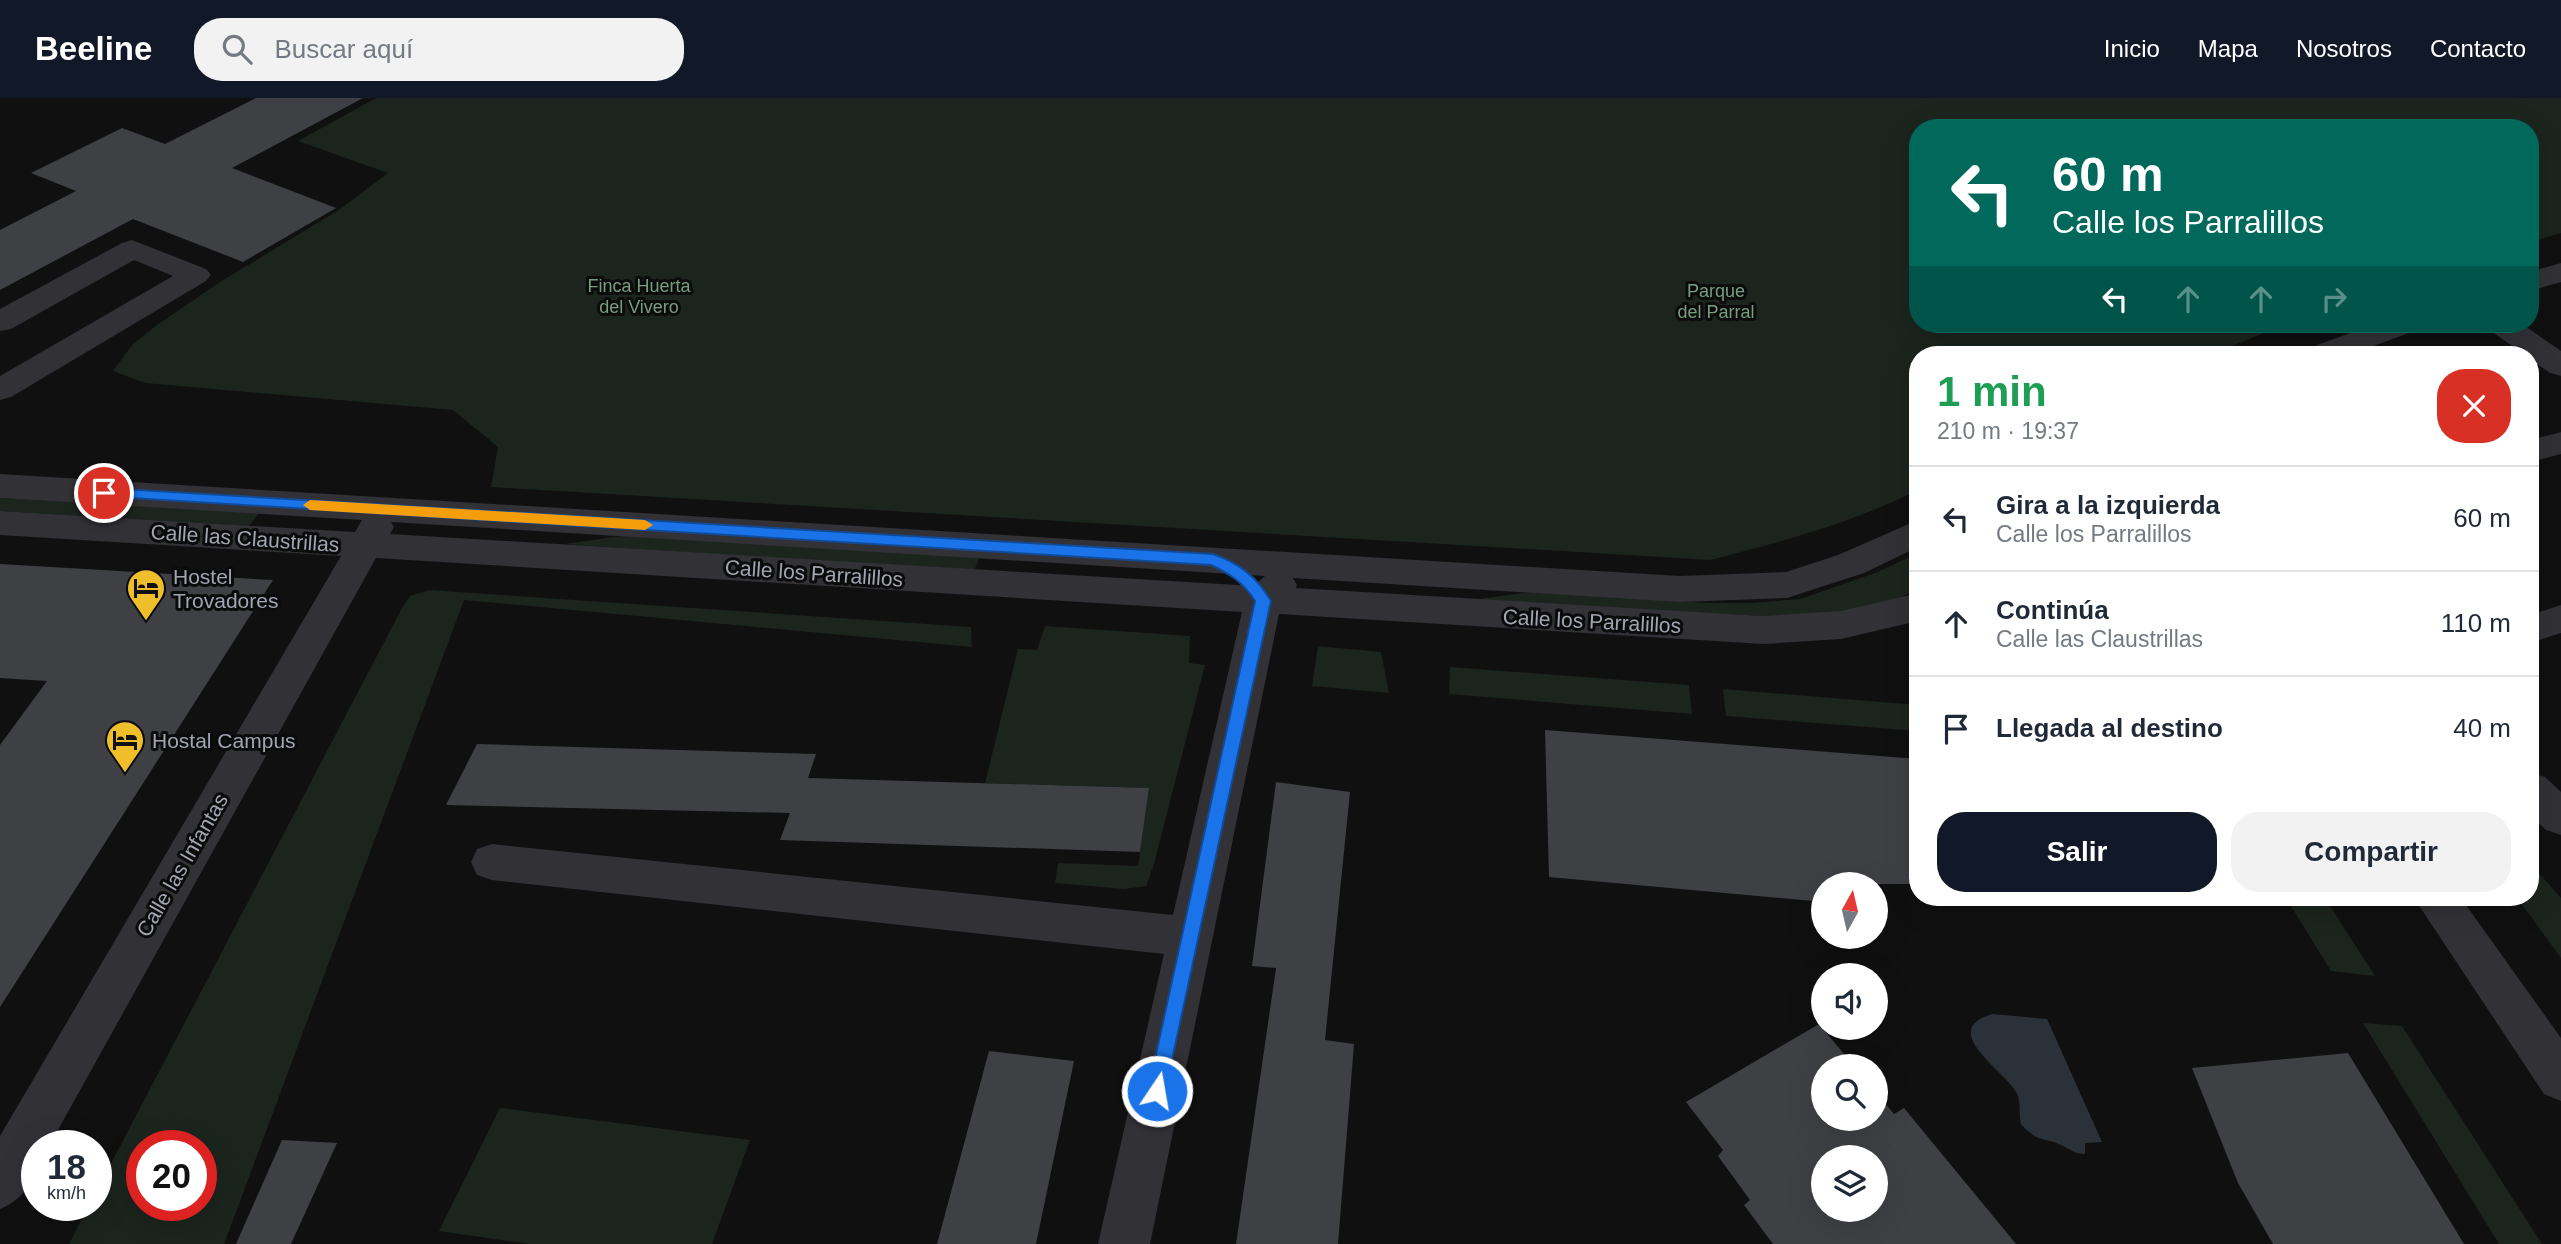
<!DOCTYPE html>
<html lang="es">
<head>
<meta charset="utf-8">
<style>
	body { margin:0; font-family:Arial,sans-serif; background:#f2f2f3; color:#1f2937; height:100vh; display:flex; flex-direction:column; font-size:26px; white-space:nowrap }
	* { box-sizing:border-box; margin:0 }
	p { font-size:23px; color:#747a83 }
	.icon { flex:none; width:38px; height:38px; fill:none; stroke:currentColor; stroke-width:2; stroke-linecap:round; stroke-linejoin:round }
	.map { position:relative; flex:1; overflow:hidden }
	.sheet { position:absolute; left:1909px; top:248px; width:630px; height:560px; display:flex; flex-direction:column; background:#fff; border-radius:28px; box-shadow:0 7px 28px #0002 }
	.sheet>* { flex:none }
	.hud { position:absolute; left:1909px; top:21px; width:630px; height:214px; border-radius:28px; box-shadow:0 7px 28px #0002; background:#00695c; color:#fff; overflow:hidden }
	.needle { width:46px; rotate:8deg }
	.fabs { position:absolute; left:1811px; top:774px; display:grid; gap:14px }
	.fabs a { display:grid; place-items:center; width:77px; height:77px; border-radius:50%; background:#fff; box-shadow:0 7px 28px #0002; font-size:35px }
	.speed { position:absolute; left:21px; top:1032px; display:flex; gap:14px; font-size:35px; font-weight:700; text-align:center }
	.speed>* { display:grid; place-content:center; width:91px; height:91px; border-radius:50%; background:#fff; box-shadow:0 7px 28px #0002; line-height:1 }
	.speed small { font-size:18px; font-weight:400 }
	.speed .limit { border:10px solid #d22; background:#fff; color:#111 }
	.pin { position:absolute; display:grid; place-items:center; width:60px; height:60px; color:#fff; margin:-30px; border:4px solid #fff; border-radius:50%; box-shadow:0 2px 7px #0007 }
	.me { position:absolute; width:77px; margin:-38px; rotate:12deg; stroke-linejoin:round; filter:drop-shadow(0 0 5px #0008) }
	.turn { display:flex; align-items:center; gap:24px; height:147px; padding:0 28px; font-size:32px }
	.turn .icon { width:91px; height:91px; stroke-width:2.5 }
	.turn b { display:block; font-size:49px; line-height:60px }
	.lanes { display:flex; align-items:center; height:66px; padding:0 28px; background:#0003; justify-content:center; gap:35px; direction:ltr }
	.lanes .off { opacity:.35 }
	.round { display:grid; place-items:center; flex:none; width:74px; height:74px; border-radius:28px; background:#f2f2f3 }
	.overview { display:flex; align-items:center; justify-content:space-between; height:119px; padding:0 28px }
	h1 { font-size:42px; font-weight:700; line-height:52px; color:#1e9e55 }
	.cta { display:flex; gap:14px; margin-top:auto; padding:14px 28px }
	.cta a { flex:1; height:80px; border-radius:28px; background:#111827; color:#fff; font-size:28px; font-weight:700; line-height:80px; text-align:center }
	.cta a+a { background:#f2f2f3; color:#1f2937 }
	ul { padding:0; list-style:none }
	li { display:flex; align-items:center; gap:21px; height:105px; padding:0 28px; border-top:2px solid #e0e1e3 }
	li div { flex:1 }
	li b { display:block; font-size:26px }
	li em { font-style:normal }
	header { display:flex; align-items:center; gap:42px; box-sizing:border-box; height:98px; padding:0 35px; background:#111827; color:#fff }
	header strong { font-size:33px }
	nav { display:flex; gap:38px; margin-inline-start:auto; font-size:24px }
	.search { width:490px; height:63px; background:#f2f2f3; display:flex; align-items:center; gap:18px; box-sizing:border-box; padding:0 24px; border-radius:28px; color:#747a83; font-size:26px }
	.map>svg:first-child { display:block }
	.green { fill:#1c241e; fill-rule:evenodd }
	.water { fill:#2a3139 }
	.building { fill:#3f4044; fill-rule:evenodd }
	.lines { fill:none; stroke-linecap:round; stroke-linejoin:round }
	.minor { fill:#313136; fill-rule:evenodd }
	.route { fill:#1a73e8; stroke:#114b97; stroke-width:2 }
	.slow { fill:#f59e0b }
	.labels { text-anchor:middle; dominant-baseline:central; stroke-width:6; stroke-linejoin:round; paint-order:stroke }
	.far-park-label { font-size:18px; fill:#789d7e; stroke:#0b0b0c }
	.street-label { font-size:21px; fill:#a1a5b2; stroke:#0b0b0c }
	.poi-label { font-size:21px; fill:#a1a5b2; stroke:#0b0b0c; text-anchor:start }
</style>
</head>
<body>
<header>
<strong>Beeline</strong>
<div class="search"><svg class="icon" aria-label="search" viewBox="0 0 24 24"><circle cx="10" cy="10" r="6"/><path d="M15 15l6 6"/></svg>Buscar aquí</div>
<nav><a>Inicio</a><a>Mapa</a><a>Nosotros</a><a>Contacto</a></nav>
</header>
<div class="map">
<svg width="2561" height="1146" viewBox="0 0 2561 1146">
	<rect width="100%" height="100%" fill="#101011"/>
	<path class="green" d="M376 0H2561V135L2531 144 2530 30H1918V226H2286L2210 257H1918V392C1852 425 1781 444 1710 462L491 389 498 349 453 312 145 285 113 273 133 246 157 227 220 184 339 112 388 75 298 43Z
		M0 400 259 415 249 428 0 413Z
		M636 436 980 458 974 473 564 446Z
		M1918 455V492L1884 506 1830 515 1764 518 1465 503 1530 494 1709 505H1751L1800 501 1875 475Z
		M429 492 971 529 972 549 464 502 224 1146H69L89 1108H96V1094L402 510 410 498ZM142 1048H201V1108H142Z
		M1045 528 1190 538 1189 565 1205 567 1154 766 1146 788 1124 791 1055 785 1058 765 1138 768 1149 690 985 685 1018 551 1037 552Z
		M1318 548 1381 554 1389 595 1312 588Z
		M1450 569 1689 587 1692 616 1449 596Z
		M1723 591 1918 607V633L1726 618Z
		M2531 766 2561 800V860L2517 800H2530Z
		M2286 800H2325L2375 878 2331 873Z
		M2363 925 2402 928 2542 1146H2499Z
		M500 1010 750 1042 712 1146H530L439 1133Z"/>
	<path class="water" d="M1992 916 2047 921 2102 1044 2085 1045V1056C2075 1056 2071 1052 2063 1048 2045 1038 2040 1047 2021 1026 2018 1015 2022 1004 2016 994 2005 973 1937 932 1992 916Z"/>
	<path class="building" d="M256 0H363L232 70 336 110 243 164 133 121 0 192V132L76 93 31 75 122 30 165 46Z
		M0 466 273 482 0 909V647L47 583 0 580Z
		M1545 632 1918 661V786H1824V804L1549 779Z
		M477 646 816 656 808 680 1149 690 1140 754 780 742 790 715 446 707Z
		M1276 684 1350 694 1325 942 1354 946 1338 1146H1236L1276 870 1252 868Z
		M1819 926 1854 968H1824V1020H1876V994L1894 1016 1904 1010 2016 1146H1773L1744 1107 1750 1102 1718 1058 1723 1052 1686 1004ZM1824 1059H1876V1111H1824Z
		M989 953 1074 963 1036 1146H937Z
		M2348 955 2464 1146H2273L2238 1085 2192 970Z
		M282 1042 337 1045 291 1146H236Z"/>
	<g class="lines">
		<path class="minor" d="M132 142 206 171 211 177 206 183 11 299 0 302V278L173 178 134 162 11 231 0 233V211L122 145Z
			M2561 165V184L2530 193V174Z
			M2375 226H2418L2414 233 2349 257H2304L2309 250Z
			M2487 226H2522L2561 253V278L2550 275 2530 261V257H2525L2491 233Z
			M2561 334V356L2530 364V342Z
			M0 376 1680 478 1786 474 1838 457 1918 422V449L1864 475 1787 500 1680 504 1293 480 1297 487 1296 490 1763 518 1841 513 1918 495V523L1841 541 1763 546 1279 516 1150 1146H1098L1164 856 492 782 477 777 471 764 477 751 492 746 1173 817 1242 514 376 460 49 1048H37C37 1077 28 1100 0 1111V1038L341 458 0 437V413L355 434 362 422 0 400ZM391 424 1265 478 1254 488 390 436 394 429Z
			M2561 507V535L2530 545V517Z
			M2530 674 2545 679 2561 694V737L2546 732 2530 717Z
			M2414 800H2461L2561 940V1003L2544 996Z"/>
	</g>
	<path class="route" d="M104 390 1213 456C1239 465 1257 479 1271 503L1164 999 1157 1002 1150 999 1148 993 1255 503C1243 484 1230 476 1211 467L99 398V391Z"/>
	<path class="slow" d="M310 402 645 422 653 427 645 432 310 412 303 407Z"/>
	<defs>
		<symbol id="hotel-pin" viewBox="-11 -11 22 30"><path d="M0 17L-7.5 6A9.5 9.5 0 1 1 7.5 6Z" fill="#eebf2a" stroke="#0b0b0c"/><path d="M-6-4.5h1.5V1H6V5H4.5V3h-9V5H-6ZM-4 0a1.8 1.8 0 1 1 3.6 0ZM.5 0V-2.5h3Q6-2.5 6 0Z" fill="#111"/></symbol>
	</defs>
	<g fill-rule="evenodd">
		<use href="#hotel-pin" x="124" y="468" width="44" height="60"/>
		<use href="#hotel-pin" x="103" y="620" width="44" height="60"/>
	</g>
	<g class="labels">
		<g class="far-park-label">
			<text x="639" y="188">Finca Huerta<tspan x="639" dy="21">del Vivero</tspan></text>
			<text x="1716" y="193">Parque<tspan x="1716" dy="21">del Parral</tspan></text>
		</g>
		<g class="street-label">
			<text transform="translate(245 440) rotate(4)">Calle las Claustrillas</text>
			<text transform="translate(814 475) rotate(4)">Calle los Parralillos</text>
			<text transform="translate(1592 523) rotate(3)">Calle los Parralillos</text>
			<text transform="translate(182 767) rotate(-60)">Calle las Infantas</text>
		</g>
		<g class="poi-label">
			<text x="173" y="478">Hostel<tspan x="173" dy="24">Trovadores</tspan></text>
			<text x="152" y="642">Hostal Campus</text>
		</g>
	</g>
</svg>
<div class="fabs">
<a><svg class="needle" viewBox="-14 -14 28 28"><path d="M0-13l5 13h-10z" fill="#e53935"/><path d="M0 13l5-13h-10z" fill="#747a83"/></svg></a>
<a><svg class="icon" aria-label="sound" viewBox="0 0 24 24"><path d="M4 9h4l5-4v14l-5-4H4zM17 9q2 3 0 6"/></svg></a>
<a><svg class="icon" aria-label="search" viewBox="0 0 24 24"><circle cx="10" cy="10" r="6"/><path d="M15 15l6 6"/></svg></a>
<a><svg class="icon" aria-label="layers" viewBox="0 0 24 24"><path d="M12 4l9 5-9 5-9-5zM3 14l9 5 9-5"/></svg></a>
</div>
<div class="speed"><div>18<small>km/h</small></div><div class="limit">20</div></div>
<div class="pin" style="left:104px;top:395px;background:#d93025"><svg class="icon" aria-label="arrive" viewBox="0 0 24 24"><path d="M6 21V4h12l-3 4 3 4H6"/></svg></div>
<svg class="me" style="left:1157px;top:993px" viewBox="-20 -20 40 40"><circle r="17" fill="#1a73e8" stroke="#fff" stroke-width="3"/><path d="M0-11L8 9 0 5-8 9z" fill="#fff"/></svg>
<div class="hud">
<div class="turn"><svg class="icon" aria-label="left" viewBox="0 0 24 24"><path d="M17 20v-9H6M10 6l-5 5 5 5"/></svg><div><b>60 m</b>Calle los Parralillos</div></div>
<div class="lanes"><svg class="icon" aria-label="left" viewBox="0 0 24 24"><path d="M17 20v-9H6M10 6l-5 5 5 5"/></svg><svg class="icon off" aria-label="ahead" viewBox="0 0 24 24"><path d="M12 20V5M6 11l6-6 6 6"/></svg><svg class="icon off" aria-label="ahead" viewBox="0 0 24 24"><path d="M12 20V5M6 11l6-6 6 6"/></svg><svg class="icon off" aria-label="right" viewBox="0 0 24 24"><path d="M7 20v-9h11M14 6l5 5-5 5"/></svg></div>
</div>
<section class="sheet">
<div class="overview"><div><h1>1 min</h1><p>210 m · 19:37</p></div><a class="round" style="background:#d93025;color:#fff"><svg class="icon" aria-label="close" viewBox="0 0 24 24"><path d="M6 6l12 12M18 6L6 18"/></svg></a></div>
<ul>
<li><svg class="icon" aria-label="left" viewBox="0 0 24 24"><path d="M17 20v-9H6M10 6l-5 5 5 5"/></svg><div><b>Gira a la izquierda</b><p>Calle los Parralillos</p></div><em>60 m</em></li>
<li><svg class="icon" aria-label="ahead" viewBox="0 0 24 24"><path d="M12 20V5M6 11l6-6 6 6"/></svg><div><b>Continúa</b><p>Calle las Claustrillas</p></div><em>110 m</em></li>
<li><svg class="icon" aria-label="arrive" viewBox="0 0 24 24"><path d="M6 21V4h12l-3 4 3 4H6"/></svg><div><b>Llegada al destino</b></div><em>40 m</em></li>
</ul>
<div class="cta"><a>Salir</a><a>Compartir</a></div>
</section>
</div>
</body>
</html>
